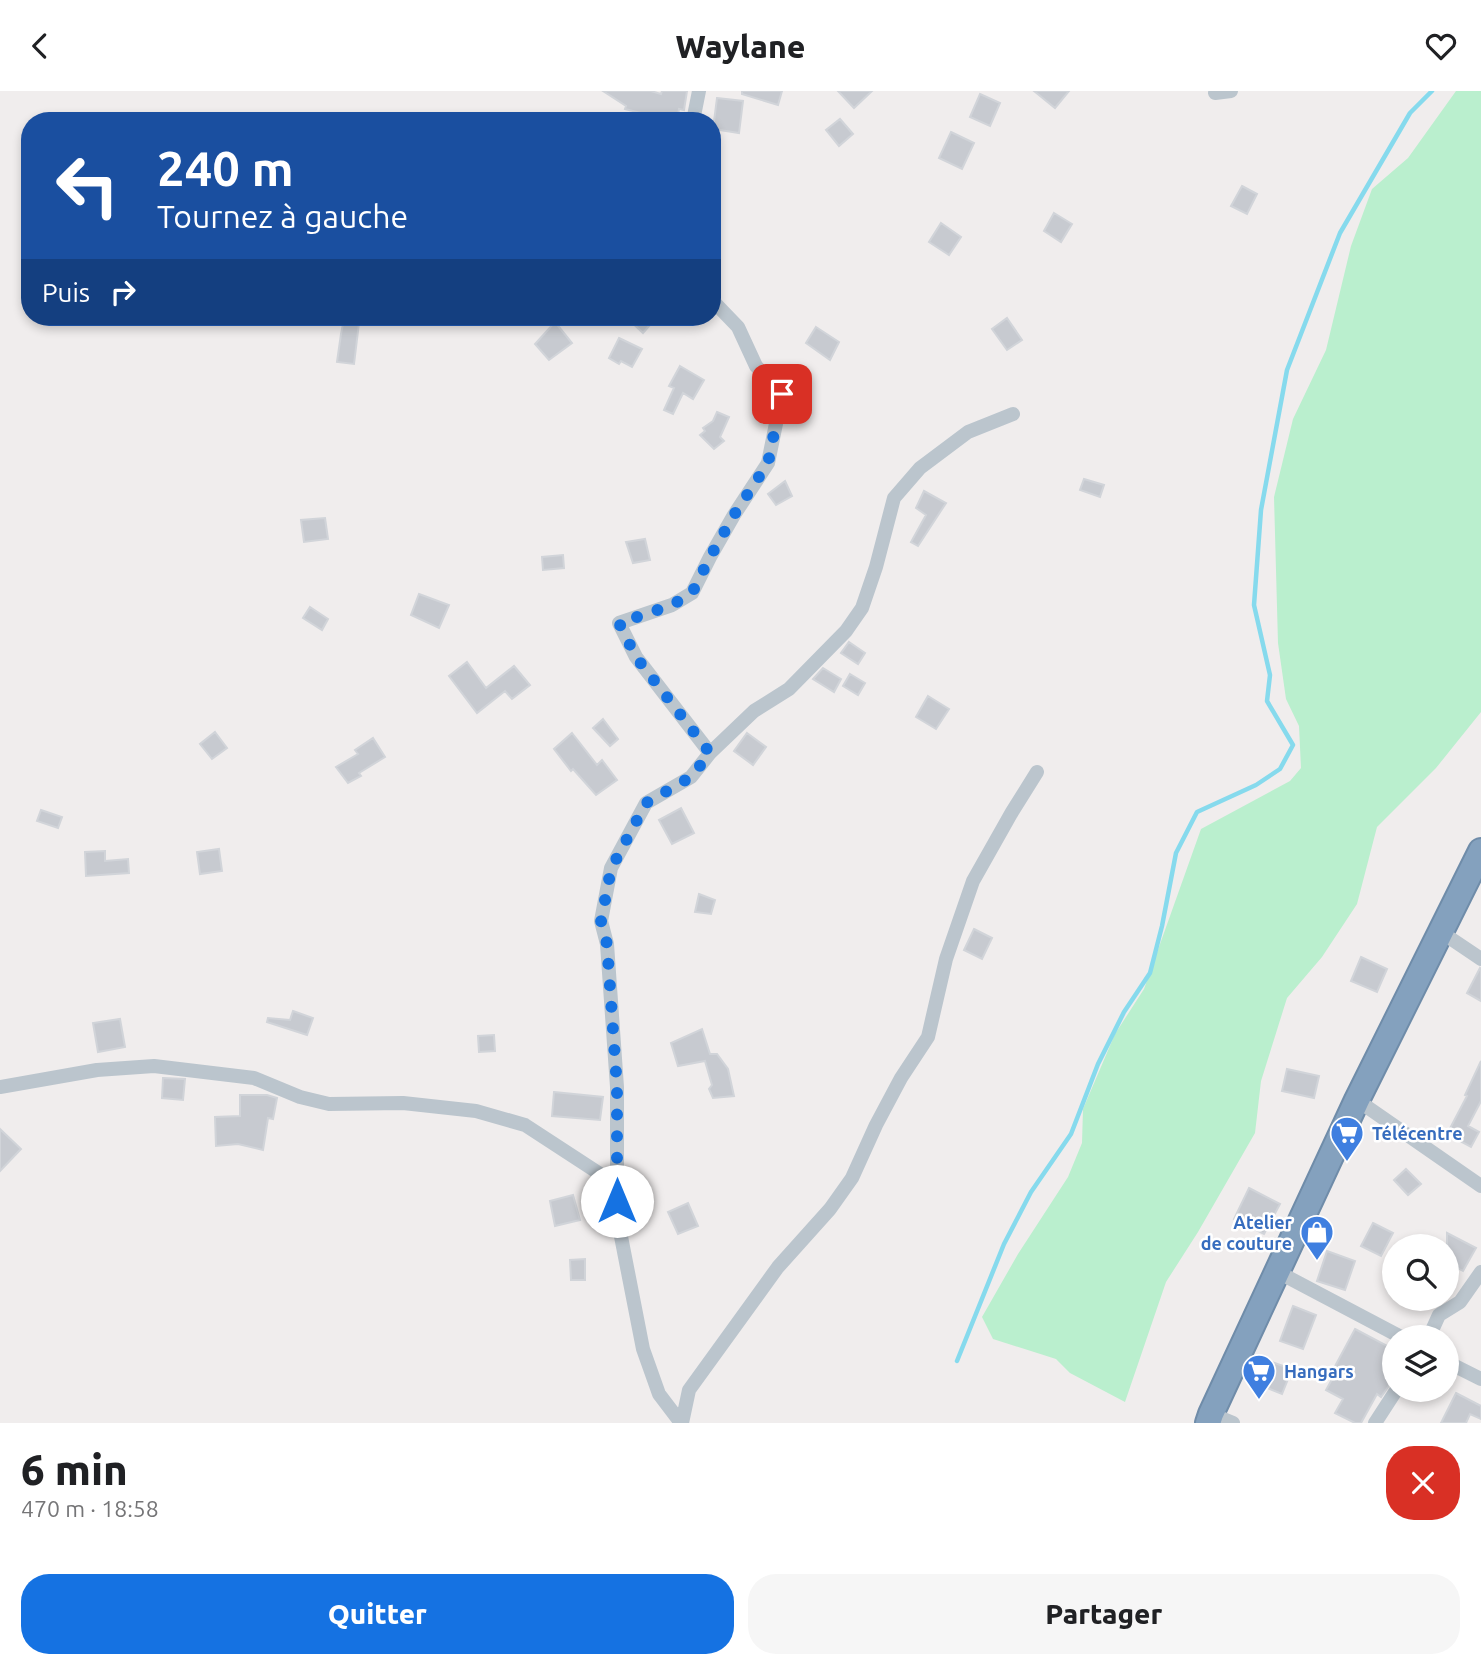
<!DOCTYPE html>
<html lang="fr">
<head>
<meta charset="utf-8">
<style>
	body { margin:0; font-family:Ubuntu,sans-serif; background:#f6f6f6; color:#202124; height:100vh; display:flex; flex-direction:column; font-size:26px; white-space:nowrap }
	* { box-sizing:border-box; margin:0 }
	p { font-size:23px; color:#757577 }
	.icon { flex:none; width:38px; height:38px; fill:none; stroke:currentColor; stroke-width:2; stroke-linecap:round; stroke-linejoin:round }
	.map { position:relative; height:1332px; overflow:hidden }
	.panel { display:flex; flex-direction:column; background:#fff; flex:1 }
	.panel>* { flex:none }
	.hud { position:absolute; left:21px; top:21px; width:700px; height:214px; border-radius:28px; box-shadow:0 4px 10px #0003; background:#1a4fa0; color:#fff; overflow:hidden }
	.controls { position:absolute; left:1382px; top:1143px; display:grid; gap:14px }
	.controls a { display:grid; place-items:center; width:77px; height:77px; border-radius:50%; background:#fff; box-shadow:0 4px 10px #0003; font-size:35px }
	.pin { position:absolute; display:grid; place-items:center; width:60px; height:60px; color:#fff; margin:-30px; border-radius:14px; box-shadow:0 4px 10px #0006 }
	.me { position:absolute; width:77px; margin:-38px; rotate:0deg; stroke-linejoin:round; filter:drop-shadow(0 0 5px #0008) }
	.turn { display:flex; align-items:center; gap:24px; height:147px; padding:0 21px; font-size:32px }
	.turn .icon { width:91px; height:91px; stroke-width:2.5 }
	.turn b { display:block; font-size:49px; line-height:60px }
	.then { display:flex; align-items:center; height:66px; padding:0 21px; background:#0003; gap:14px; font-size:26px }
	.round { display:grid; place-items:center; flex:none; width:74px; height:74px; border-radius:28px; background:#f6f6f6 }
	.overview { display:flex; align-items:center; justify-content:space-between; height:119px; padding:0 21px }
	h1 { font-size:42px; font-weight:800; line-height:52px }
	.action { display:flex; gap:14px; margin-top:auto; padding:14px 21px }
	.action a { flex:1; height:80px; border-radius:28px; background:#1572e2; color:#fff; font-size:28px; font-weight:800; line-height:80px; text-align:center }
	.action a+a { background:#f6f6f6; color:#202124 }
	header { display:flex; justify-content:space-between; align-items:center; height:91px; padding:0 21px; background:#fff; font-size:32px; font-weight:800 }
	.map>svg:first-child { display:block }
	.green { fill:#baefce }
	.lines { fill:none; stroke-linecap:round; stroke-linejoin:round }
	.stream { stroke:#86daed; stroke-width:4.5 }
	.building { fill:#c7cad0; stroke:#d1d4d9; stroke-width:2 }
	.highway-casing { stroke:#6f8ca9; stroke-width:28 }
	.street { stroke:#bbc5cd; stroke-width:14 }
	.highway { stroke:#84a1be; stroke-width:24 }
	.route { stroke:#1572e2; stroke-width:12; stroke-dasharray:0 21.6 }
	.labels { text-anchor:middle; dominant-baseline:central; stroke-width:5; stroke-linejoin:round; paint-order:stroke }
	.shop-label { font-size:18px; font-weight:bold; fill:#366cbe; stroke:#fff; text-anchor:start }
</style>
</head>
<body>
<header><svg class="icon" aria-label="back" viewBox="0 0 24 24"><path d="M15 5l-7 7 7 7"/></svg>Waylane<svg class="icon" aria-label="heart" viewBox="0 0 24 24"><path d="M12 20l-8-8c-3-5 5-10 8-4 3-6 11-1 8 4z"/></svg></header>
<div class="map">
<svg width="1481" height="1332" viewBox="0 0 1481 1332">
	<rect width="100%" height="100%" fill="#f0eded"/>
	<path class="green" d="M1456 0H1481V621L1436 677 1377 736 1357 813 1322 866 1287 907 1261 990 1255 1042 1198 1141 1166 1191 1125 1311 1070 1282 1056 1268 993 1248 982 1226 1018 1163 1068 1086 1082 1052 1083 1018 1115 943 1144 898 1201 738 1290 690 1301 677 1299 635 1286 608 1278 552 1274 406 1293 328 1326 259 1351 155 1372 98 1408 67Z"/>
	<g class="lines">
		<path class="stream" d="M957 1270 1004 1153 1031 1101 1071 1043 1098 973 1124 921 1150 882 1162 835 1176 762 1197 721 1256 694 1280 678 1293 654 1267 610 1270 584 1254 514 1261 419 1287 279 1340 142 1410 22 1432 0"/>
	</g>
	<path class="building" d="M603 0H651L661 3 662 0H687L684 19 679 18 677 30H656L657 26 625 18 626 15Z
		M742 0H782L778 14 742 3Z
		M838 0H872L854 17Z
		M1034 0H1069L1055 17Z
		M980 3 1000 12 990 35 970 26Z
		M717 7 743 10 739 42 713 38Z
		M840 28 853 43 839 55 826 39Z
		M951 41 974 52 962 78 939 67Z
		M1242 95 1257 103 1247 123 1231 115Z
		M1054 122 1072 133 1061 151 1044 140Z
		M941 132 961 146 949 164 929 151Z
		M626 226H657L643 242Z
		M1007 227 1022 249 1007 259 992 238Z
		M344 228 359 232 354 273 337 271 341 243Z
		M555 231 572 252 549 269 535 253Z
		M816 236 839 251 830 269 806 252Z
		M619 247 642 258 632 276 621 270 619 273 609 267Z
		M680 275 704 289 693 308 683 302 673 323 664 319 674 297 669 295Z
		M717 321 729 326 720 346 724 350 714 358 700 344 705 340 703 337 713 330Z
		M1084 388 1104 394 1100 406 1080 399Z
		M785 390 792 405 776 414 768 403Z
		M924 400 946 412 918 455 911 451 926 424 916 417Z
		M325 427 328 448 304 451 301 429Z
		M645 448 650 469 633 472 626 451Z
		M563 464 564 477 543 479 542 466Z
		M419 503 449 514 439 537 411 524Z
		M310 516 328 528 322 539 303 527Z
		M849 551 865 562 858 573 841 562Z
		M467 571 486 597 514 575 530 594 512 608 505 600 477 622 449 585Z
		M823 577 841 588 834 601 813 588Z
		M850 583 865 592 858 604 843 595Z
		M928 605 949 618 936 638 916 626Z
		M603 628 618 648 610 655 593 637Z
		M215 641 227 657 212 668 200 653Z
		M572 642 597 674 602 669 617 689 596 704 573 678 571 680 554 658Z
		M747 642 766 656 753 674 734 660Z
		M373 647 385 666 359 682 361 685 348 692 336 676 358 663 355 659Z
		M681 717 694 742 672 753 659 729Z
		M41 719 62 726 58 737 37 730Z
		M219 758 222 780 200 783 197 761Z
		M105 760V770L128 768 129 782 86 785 85 761Z
		M699 803 715 809 711 823 695 821Z
		M974 838 992 847 982 868 964 859Z
		M1361 866 1387 878 1377 901 1351 890Z
		M1480 877 1481 878V910L1467 902Z
		M293 920 313 927 307 944 267 931 268 927 290 929Z
		M120 928 125 956 98 961 93 932Z
		M702 938 710 963H717L728 978 734 1005 713 1007 709 998 712 994 705 970 678 975 671 952Z
		M494 944 495 960 479 961 478 945Z
		M1481 970V1010L1468 1035 1479 1041 1471 1056 1447 1043 1467 1005 1465 1004Z
		M1287 978 1319 985 1314 1007 1282 1000Z
		M163 987 185 988 183 1009 162 1007Z
		M554 1001 603 1006 600 1029 552 1025Z
		M240 1004H267L277 1007 273 1028 268 1027 263 1059 238 1053 216 1055 215 1026 240 1025Z
		M0 1038 21 1058 0 1080Z
		M1406 1078 1421 1093 1408 1104 1394 1089Z
		M1249 1097 1280 1113 1264 1143 1234 1128Z
		M573 1104 580 1129 555 1135 550 1110Z
		M688 1112 698 1135 678 1143 668 1121Z
		M1373 1132 1393 1142 1381 1165 1361 1155Z
		M1447 1142 1476 1157 1463 1180 1447 1171Z
		M1327 1160 1355 1170 1345 1199 1317 1190Z
		M585 1168V1189H571L570 1169Z
		M1293 1215 1316 1224 1303 1258 1280 1250Z
		M1355 1238 1395 1259V1286L1381 1306 1377 1303 1361 1332H1355L1335 1322 1343 1308 1326 1299 1336 1281 1333 1279Z
		M1269 1270 1292 1278 1282 1303 1260 1294Z
		M1456 1302 1481 1315V1328L1470 1323 1466 1332H1441Z"/>
	<g class="lines">
		<defs>
			<path id="highway" d="M1208 1332 1211 1323 1357 1009 1481 760"/>
		</defs>
		<use href="#highway" class="highway-casing"/>
		<path class="street" d="M1215 2 1231 0
			M693 30 699 0
			M710 662 636 566 619 532 672 514 692 502 710 466 734 424 768 372 782 303 756 275 738 236 712 209
			M1441 841 1481 868
			M0 996 97 979 154 975 254 987 300 1006 329 1013 403 1012 476 1020 525 1034 617 1094
			M1357 1009 1481 1095
			M1276 1180 1401 1246
			M1429 1246 1439 1224 1460 1211 1481 1181
			M1447 1271 1481 1288
			M1211 1323 1233 1332
			M681 1332 659 1303 643 1258 617 1125V996L607 853 601 830 611 777 646 712 691 686 710 662 754 620 789 598 846 540 862 517 876 476 894 407 920 377 968 341 1013 323
			M682 1332 689 1299 778 1176 830 1118 852 1087 876 1034 901 987 928 946 946 868 973 790 1012 721 1037 681
			M1375 1332 1397 1298"/>
		<use href="#highway" class="highway"/>
	</g>
	<g class="lines">
		<path class="route" d="M617 1110V996L607 853 601 830 611 778 646 712 691 686 710 662 636 566 619 532 672 514 692 502 710 466 734 424 768 372 782 303"/>
	</g>
	<defs>
		<symbol id="supermarket-pin" viewBox="-11 -11 22 30"><path d="M0 17L-7.5 6A9.5 9.5 0 1 1 7.5 6Z" fill="#3f7fe0" stroke="#fff"/><path d="M-6-5.5h2.5l.6 2H6L4.5 2H-2.5L-4.4-4H-6ZM-1.5 3.2a1.3 1.3 0 1 0 .1 0ZM3 3.2a1.3 1.3 0 1 0 .1 0Z" fill="#fff"/></symbol>
		<symbol id="shop-pin" viewBox="-11 -11 22 30"><path d="M0 17L-7.5 6A9.5 9.5 0 1 1 7.5 6Z" fill="#3f7fe0" stroke="#fff"/><path d="M-5-2.5h2.3a2.7 3.5 0 0 1 5.4 0H5L5.5 6h-11ZM-1.5-2.5h3a1.5 2.3 0 0 0-3 0Z" fill="#fff"/></symbol>
	</defs>
	<g fill-rule="evenodd">
		<use href="#supermarket-pin" x="1328" y="1023" width="38" height="52"/>
		<use href="#shop-pin" x="1298" y="1122" width="38" height="52"/>
		<use href="#supermarket-pin" x="1240" y="1261" width="38" height="52"/>
	</g>
	<g class="labels">
		<g class="shop-label">
			<text x="1372" y="1042">Télécentre</text>
			<text x="1292" y="1131" text-anchor="end">Atelier<tspan x="1292" dy="21">de couture</tspan></text>
			<text x="1284" y="1280">Hangars</text>
		</g>
	</g>
</svg>
<div class="controls">
<a><svg class="icon" aria-label="search" viewBox="0 0 24 24"><circle cx="10" cy="10" r="6"/><path d="M15 15l6 6"/></svg></a>
<a><svg class="icon" aria-label="layers" viewBox="0 0 24 24"><path d="M12 4l9 5-9 5-9-5zM3 14l9 5 9-5"/></svg></a>
</div>
<div class="pin" style="left:782px;top:303px;background:#d93025"><svg class="icon" aria-label="arrive" viewBox="0 0 24 24"><path d="M6 21V4h12l-3 4 3 4H6"/></svg></div>
<svg class="me" style="left:617px;top:1110px" viewBox="-20 -20 40 40"><circle r="19" fill="#fff"/><path d="M0-13L10 11 0 6-10 11z" fill="#1572e2"/></svg>
<div class="hud">
<div class="turn"><svg class="icon" aria-label="left" viewBox="0 0 24 24"><path d="M17 20v-9H6M10 6l-5 5 5 5"/></svg><div><b>240 m</b>Tournez à gauche</div></div>
<div class="then">Puis<svg class="icon" aria-label="right" viewBox="0 0 24 24"><path d="M7 20v-9h11M14 6l5 5-5 5"/></svg></div>
</div>
</div>
<section class="panel">
<div class="overview"><div><h1>6 min</h1><p>470 m · 18:58</p></div><a class="round" style="background:#d93025;color:#fff"><svg class="icon" aria-label="close" viewBox="0 0 24 24"><path d="M6 6l12 12M18 6L6 18"/></svg></a></div>
<div class="action"><a>Quitter</a><a>Partager</a></div>
</section>
</body>
</html>
